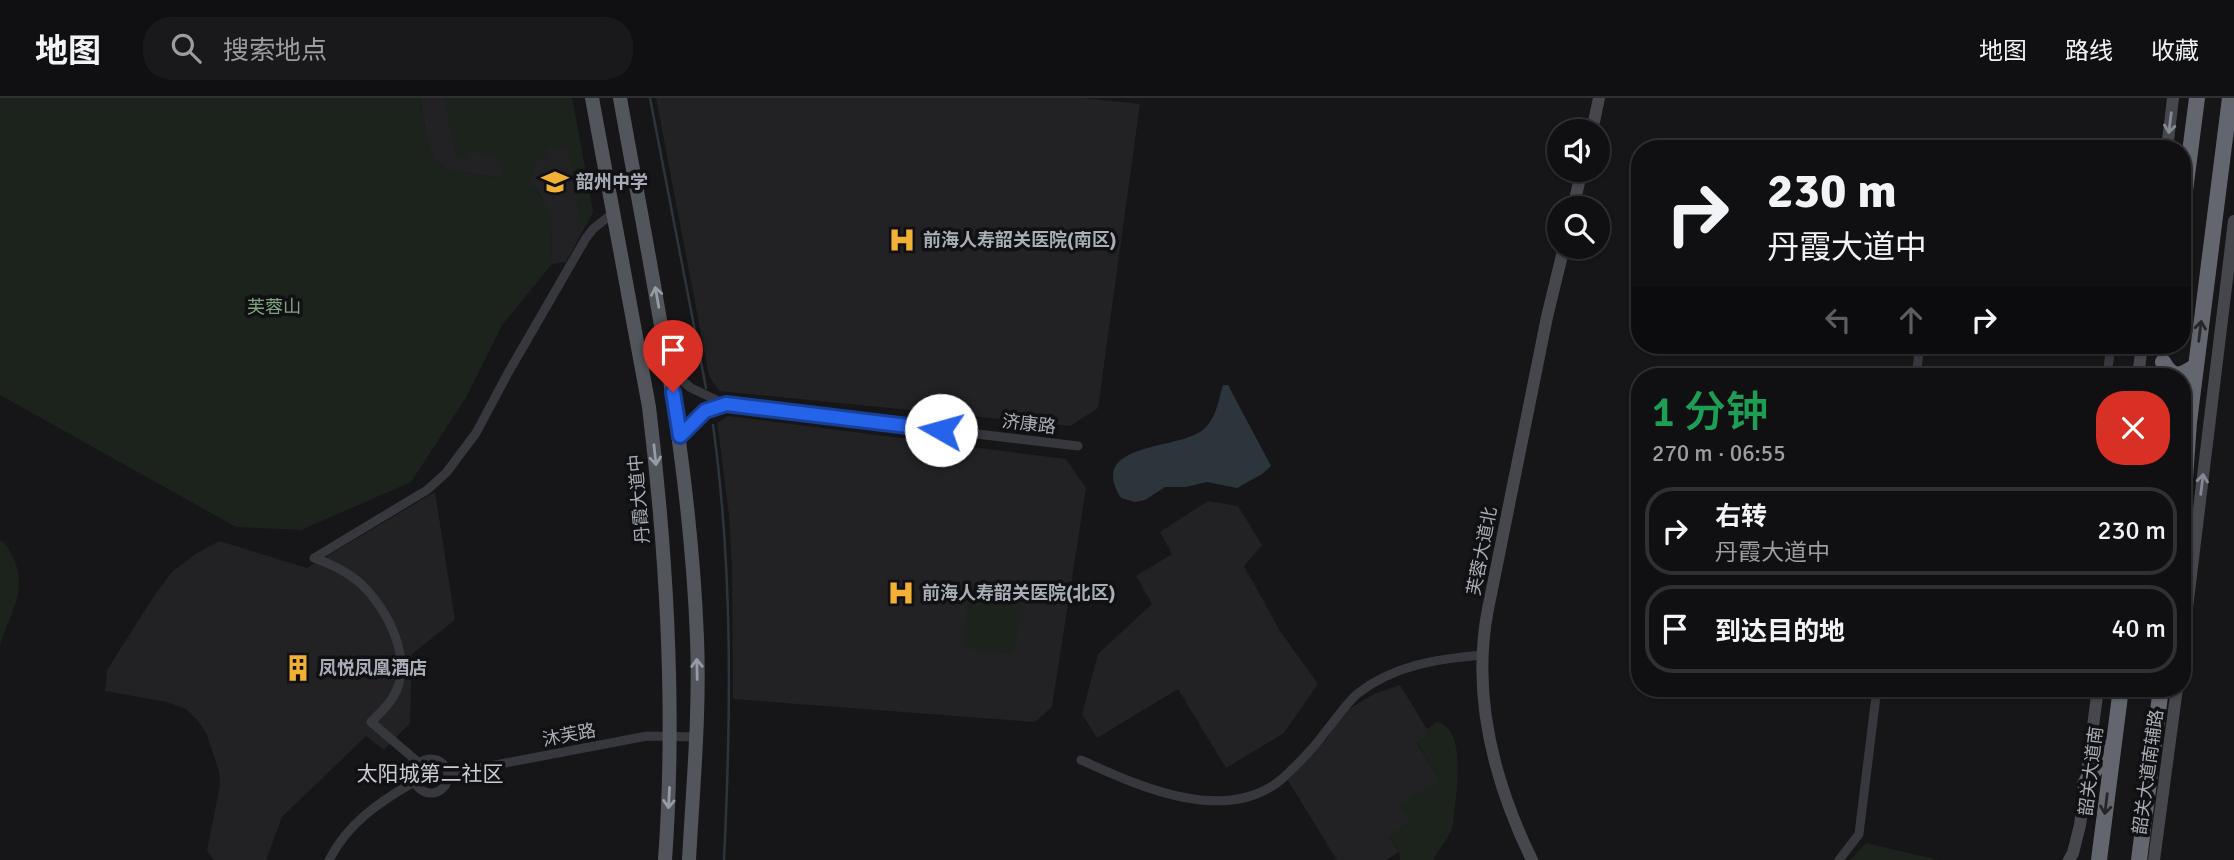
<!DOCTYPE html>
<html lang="zh">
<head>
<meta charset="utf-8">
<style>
	body { margin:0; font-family:Signika,"Noto Sans SC",sans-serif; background:#19191b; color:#f1f3f6; height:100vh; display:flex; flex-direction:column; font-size:26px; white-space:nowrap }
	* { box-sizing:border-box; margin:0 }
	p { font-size:23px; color:#9c9d9f }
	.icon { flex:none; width:38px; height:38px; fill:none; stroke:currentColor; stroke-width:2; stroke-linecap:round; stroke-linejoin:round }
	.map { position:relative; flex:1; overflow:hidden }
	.panel { position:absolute; left:1631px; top:270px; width:560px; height:329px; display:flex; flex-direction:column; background:#101012; border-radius:28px; box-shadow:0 2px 5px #0004,0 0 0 2px #303032 }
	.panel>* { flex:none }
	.top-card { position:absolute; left:1631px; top:42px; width:560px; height:214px; border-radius:28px; box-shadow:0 2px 5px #0004,0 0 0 2px #303032; background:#101012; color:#f1f3f6; overflow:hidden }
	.buttons { position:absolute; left:1547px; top:21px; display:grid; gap:14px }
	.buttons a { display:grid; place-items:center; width:63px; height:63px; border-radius:50%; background:#101012; box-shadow:0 2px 5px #0004,0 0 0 2px #303032; font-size:35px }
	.pin { position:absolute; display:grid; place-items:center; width:60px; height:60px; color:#fff; margin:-72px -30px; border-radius:50% 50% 50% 0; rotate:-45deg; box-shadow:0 0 7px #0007 }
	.pin .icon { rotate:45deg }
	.me { position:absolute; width:77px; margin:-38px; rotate:277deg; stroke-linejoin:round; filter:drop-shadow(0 0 5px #0008) }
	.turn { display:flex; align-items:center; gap:24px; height:147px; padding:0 21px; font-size:32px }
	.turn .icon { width:91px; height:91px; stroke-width:2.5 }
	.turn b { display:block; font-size:49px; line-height:60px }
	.lanes { display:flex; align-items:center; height:66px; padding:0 21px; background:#0003; justify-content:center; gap:35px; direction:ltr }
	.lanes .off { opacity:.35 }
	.round { display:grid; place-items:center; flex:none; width:74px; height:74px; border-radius:28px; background:#19191b }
	.headline { display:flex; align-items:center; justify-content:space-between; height:119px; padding:0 21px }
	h1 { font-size:42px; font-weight:600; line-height:52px; color:#1e9e55 }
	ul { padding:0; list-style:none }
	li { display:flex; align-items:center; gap:21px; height:88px; margin:0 14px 10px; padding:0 7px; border:4px solid #303032; border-radius:28px }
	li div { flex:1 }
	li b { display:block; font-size:26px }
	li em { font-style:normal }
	header { display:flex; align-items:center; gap:42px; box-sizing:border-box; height:98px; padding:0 35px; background:#101012; border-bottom:2px solid #303032 }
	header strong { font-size:33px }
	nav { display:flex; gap:38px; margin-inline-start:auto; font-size:24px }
	.search { width:490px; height:63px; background:#19191b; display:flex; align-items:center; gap:18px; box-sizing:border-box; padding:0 24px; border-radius:28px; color:#9c9d9f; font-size:26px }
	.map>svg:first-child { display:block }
	.built { fill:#222225 }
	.green { fill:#1c231d }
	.water { fill:#2c353c }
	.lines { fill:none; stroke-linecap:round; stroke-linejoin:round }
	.stream { stroke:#2c353c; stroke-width:2.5 }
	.street { stroke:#37383d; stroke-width:9 }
	.secondary { stroke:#45474d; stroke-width:12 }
	.primary { stroke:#53555c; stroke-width:14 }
	.highway { stroke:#63666e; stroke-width:16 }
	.oneway { stroke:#858993 }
	.oneway2 { stroke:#979ba6 }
	.oneway3 { stroke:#26262a }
	.route-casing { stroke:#184099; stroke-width:18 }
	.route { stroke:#2563eb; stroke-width:12 }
	.labels { text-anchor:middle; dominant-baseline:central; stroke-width:7; stroke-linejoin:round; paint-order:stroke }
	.poi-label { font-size:18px; font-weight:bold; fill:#a8adb8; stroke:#111113; text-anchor:start }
	.park-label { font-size:18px; fill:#7fa381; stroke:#111113 }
	.street-label { font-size:18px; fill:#a8adb8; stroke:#111113 }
	.quarter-label { font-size:21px; fill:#c9ccd4; stroke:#111113 }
</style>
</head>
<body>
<header>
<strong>地图</strong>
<div class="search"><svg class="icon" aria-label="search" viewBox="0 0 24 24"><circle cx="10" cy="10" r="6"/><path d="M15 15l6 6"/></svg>搜索地点</div>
<nav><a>地图</a><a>路线</a><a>收藏</a></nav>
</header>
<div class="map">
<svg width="2234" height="762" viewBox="0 0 2234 762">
	<rect width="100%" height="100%" fill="#161618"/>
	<path class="built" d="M420 0H572L593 114 566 164 552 166 551 123 541 98 536 91 518 82 449 73 436 64 428 48Z
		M656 0H1082L1140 6 1098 310 1070 328 719 293 709 278Z
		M728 318 1066 361 1086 390 1052 609 1035 624 733 601 732 470 729 417 718 331V324Z
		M435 394 455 522 412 556 410 625 384 652 366 638 282 719 266 762H214L207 752 220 687 219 673 207 637 198 623 186 611 167 604 105 593 107 572 156 495 172 474 194 457 219 443 307 470Z
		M1208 403 1238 408 1262 447 1244 468 1280 533 1318 586 1284 635 1226 670 1178 591 1097 640 1082 616 1098 556 1152 506 1136 478 1172 456 1160 434Z
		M1400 587 1430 636 1417 645 1440 682 1410 724 1389 738 1399 754 1386 762H1337L1287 681 1325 643 1346 613 1374 596Z"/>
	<path class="green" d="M0 0H420C432 74 427 71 503 80L499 60 482 58 467 51 468 59 456 61 444 0H572L593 114 585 129 581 127 567 47 546 50 547 59 539 61 528 86 536 91 547 109 551 123 552 166 502 227 467 298 411 384 301 432 236 429 0 297Z
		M0 442C7 446 9 452 13 459 29 492 9 516 0 548Z
		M974 486 1019 489 1023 495 1015 550 1007 556 967 551 963 545 969 491Z
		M1437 624C1469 631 1455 701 1453 726 1450 740 1440 749 1433 762H1400L1399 754 1389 737 1410 724 1399 708 1440 682 1417 644 1430 636 1427 631Z
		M1866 745 1938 762H1850Z"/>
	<path class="water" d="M1223 287H1228L1271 368 1262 376 1237 390 1207 384 1186 389H1165L1145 402 1135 404 1121 400C1086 343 1179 353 1204 331 1217 319 1218 303 1223 287Z"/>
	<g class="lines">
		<path class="stream" d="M650 0 706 290
			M713 327C733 471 731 617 724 762"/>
		<path class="street" d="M670 272 691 290 725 306 1078 348
			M1916 278 1920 247
			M2107 278 2111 247
			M680 338C693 321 704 312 725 306
			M314 460 427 392 446 375 476 335 508 275 586 140 593 131 613 115
			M314 460C331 466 348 474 361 486 388 511 415 564 393 599 388 608 379 616 371 624L419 665
			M414 678a17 17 0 1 1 34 0a17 17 0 1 1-34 0Z
			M1081 662C1138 688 1227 729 1283 680 1298 666 1314 650 1326 633 1336 621 1345 607 1357 596 1394 567 1437 561 1482 557
			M448 676 647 638 696 639
			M329 762C348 725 379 704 414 684
			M1839 762 1859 736 1877 590"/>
		<path class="secondary" d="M1592 33 1599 0
			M2167 51 2173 0
			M1573 110 1582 72
			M2138 278 2142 247
			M2182 551 2234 123
			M1532 762C1494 684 1471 598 1488 511L1547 219 1564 149
			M2069 762 2073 755 2080 727 2098 590
			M2154 762 2177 590"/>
		<path class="primary" d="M592 0 649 309C667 459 676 611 665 762
			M620 0C652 179 690 357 697 540 700 614 693 688 689 762"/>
		<path class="highway" d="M2182 116 2197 0
			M2163 264C2173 282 2181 278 2196 268
			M2182 423 2189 324 2230 0
			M2085 686 2112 647
			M2099 762 2121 590
			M2139 762 2161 590"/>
	</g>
	<defs><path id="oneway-shaft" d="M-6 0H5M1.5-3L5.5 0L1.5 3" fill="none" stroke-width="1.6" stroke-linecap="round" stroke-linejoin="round" transform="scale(1.75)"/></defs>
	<g class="oneway">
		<use href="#oneway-shaft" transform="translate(2170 25) rotate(97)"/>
		<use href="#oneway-shaft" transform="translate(2202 386) rotate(-83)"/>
	</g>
	<g class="oneway2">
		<use href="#oneway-shaft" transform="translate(657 199) rotate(-100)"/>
		<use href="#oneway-shaft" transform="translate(655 357) rotate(84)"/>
		<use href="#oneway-shaft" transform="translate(697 571) rotate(-91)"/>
		<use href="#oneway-shaft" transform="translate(669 700) rotate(93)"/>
	</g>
	<g class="oneway3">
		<use href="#oneway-shaft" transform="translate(2200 233) rotate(-83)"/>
		<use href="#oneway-shaft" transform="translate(2106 706) rotate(97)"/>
	</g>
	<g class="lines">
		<defs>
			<path id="route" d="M673 294 680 338 705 313 726 306 941 332"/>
		</defs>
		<use href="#route" class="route-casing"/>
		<use href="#route" class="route"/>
	</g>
	<defs>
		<symbol id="school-bare" viewBox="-9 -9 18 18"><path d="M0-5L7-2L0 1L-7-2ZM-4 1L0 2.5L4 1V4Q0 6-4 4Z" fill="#f2b134" stroke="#111113" stroke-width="2.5" paint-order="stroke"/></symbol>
		<symbol id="hospital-bare" viewBox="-9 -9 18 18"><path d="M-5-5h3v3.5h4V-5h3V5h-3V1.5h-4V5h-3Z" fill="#f2b134" stroke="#111113" stroke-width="2.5" paint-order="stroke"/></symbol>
		<symbol id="building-bare" viewBox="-9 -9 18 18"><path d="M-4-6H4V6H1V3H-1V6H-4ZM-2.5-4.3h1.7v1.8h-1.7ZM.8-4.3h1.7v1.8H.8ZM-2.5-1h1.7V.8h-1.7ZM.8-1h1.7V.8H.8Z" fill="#f2b134" stroke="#111113" stroke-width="2.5" paint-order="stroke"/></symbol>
	</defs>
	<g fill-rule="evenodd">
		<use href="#school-bare" x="536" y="65" width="38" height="38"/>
		<use href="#hospital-bare" x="883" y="123" width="38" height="38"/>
		<use href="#hospital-bare" x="882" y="476" width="38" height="38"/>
		<use href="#building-bare" x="279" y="551" width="38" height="38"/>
	</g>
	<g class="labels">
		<g class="poi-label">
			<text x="576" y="84">韶州中学</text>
			<text x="923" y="142">前海人寿韶关医院(南区)</text>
			<text x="922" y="495">前海人寿韶关医院(北区)</text>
			<text x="319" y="570">凤悦凤凰酒店</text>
		</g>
		<g class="park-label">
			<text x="274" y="209">芙蓉山</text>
		</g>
		<g class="street-label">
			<text transform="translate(1029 326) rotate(7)">济康路</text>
			<text transform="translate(639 401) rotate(-95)">丹霞大道中</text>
			<text transform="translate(1482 453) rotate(-79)">芙蓉大道北</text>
			<text transform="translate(569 637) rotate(-11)">沐芙路</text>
			<text transform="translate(2091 673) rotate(-83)">韶关大道南</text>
			<text transform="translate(2148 674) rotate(-82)">韶关大道南辅路</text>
		</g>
		<g class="quarter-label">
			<text x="430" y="676">太阳城第二社区</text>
		</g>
	</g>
</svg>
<div class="buttons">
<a><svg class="icon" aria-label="sound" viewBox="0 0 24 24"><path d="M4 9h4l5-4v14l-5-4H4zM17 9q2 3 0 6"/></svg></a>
<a><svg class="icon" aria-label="search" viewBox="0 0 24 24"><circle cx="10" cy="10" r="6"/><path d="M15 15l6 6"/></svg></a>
</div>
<div class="pin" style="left:673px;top:294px;background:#d93025"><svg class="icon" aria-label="arrive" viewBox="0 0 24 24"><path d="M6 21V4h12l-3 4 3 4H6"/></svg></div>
<svg class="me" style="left:941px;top:332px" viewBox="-20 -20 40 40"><circle r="19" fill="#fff"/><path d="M0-13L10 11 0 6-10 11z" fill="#2563eb"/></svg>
<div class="top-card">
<div class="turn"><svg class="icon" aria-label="right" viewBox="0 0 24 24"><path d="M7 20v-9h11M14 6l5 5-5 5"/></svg><div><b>230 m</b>丹霞大道中</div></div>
<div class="lanes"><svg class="icon off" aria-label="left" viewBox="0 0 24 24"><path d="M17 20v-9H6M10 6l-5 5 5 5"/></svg><svg class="icon off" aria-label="ahead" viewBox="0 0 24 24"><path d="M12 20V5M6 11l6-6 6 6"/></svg><svg class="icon" aria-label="right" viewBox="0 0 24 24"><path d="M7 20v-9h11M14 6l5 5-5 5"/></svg></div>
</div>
<section class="panel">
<div class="headline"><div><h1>1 分钟</h1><p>270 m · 06:55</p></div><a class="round" style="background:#d93025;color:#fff"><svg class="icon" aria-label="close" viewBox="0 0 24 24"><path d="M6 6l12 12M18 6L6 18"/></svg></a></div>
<ul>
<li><svg class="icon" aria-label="right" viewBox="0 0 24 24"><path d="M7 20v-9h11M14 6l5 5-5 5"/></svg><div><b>右转</b><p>丹霞大道中</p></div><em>230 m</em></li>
<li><svg class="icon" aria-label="arrive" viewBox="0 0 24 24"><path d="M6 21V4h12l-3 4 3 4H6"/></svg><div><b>到达目的地</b></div><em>40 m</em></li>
</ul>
</section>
</div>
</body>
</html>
